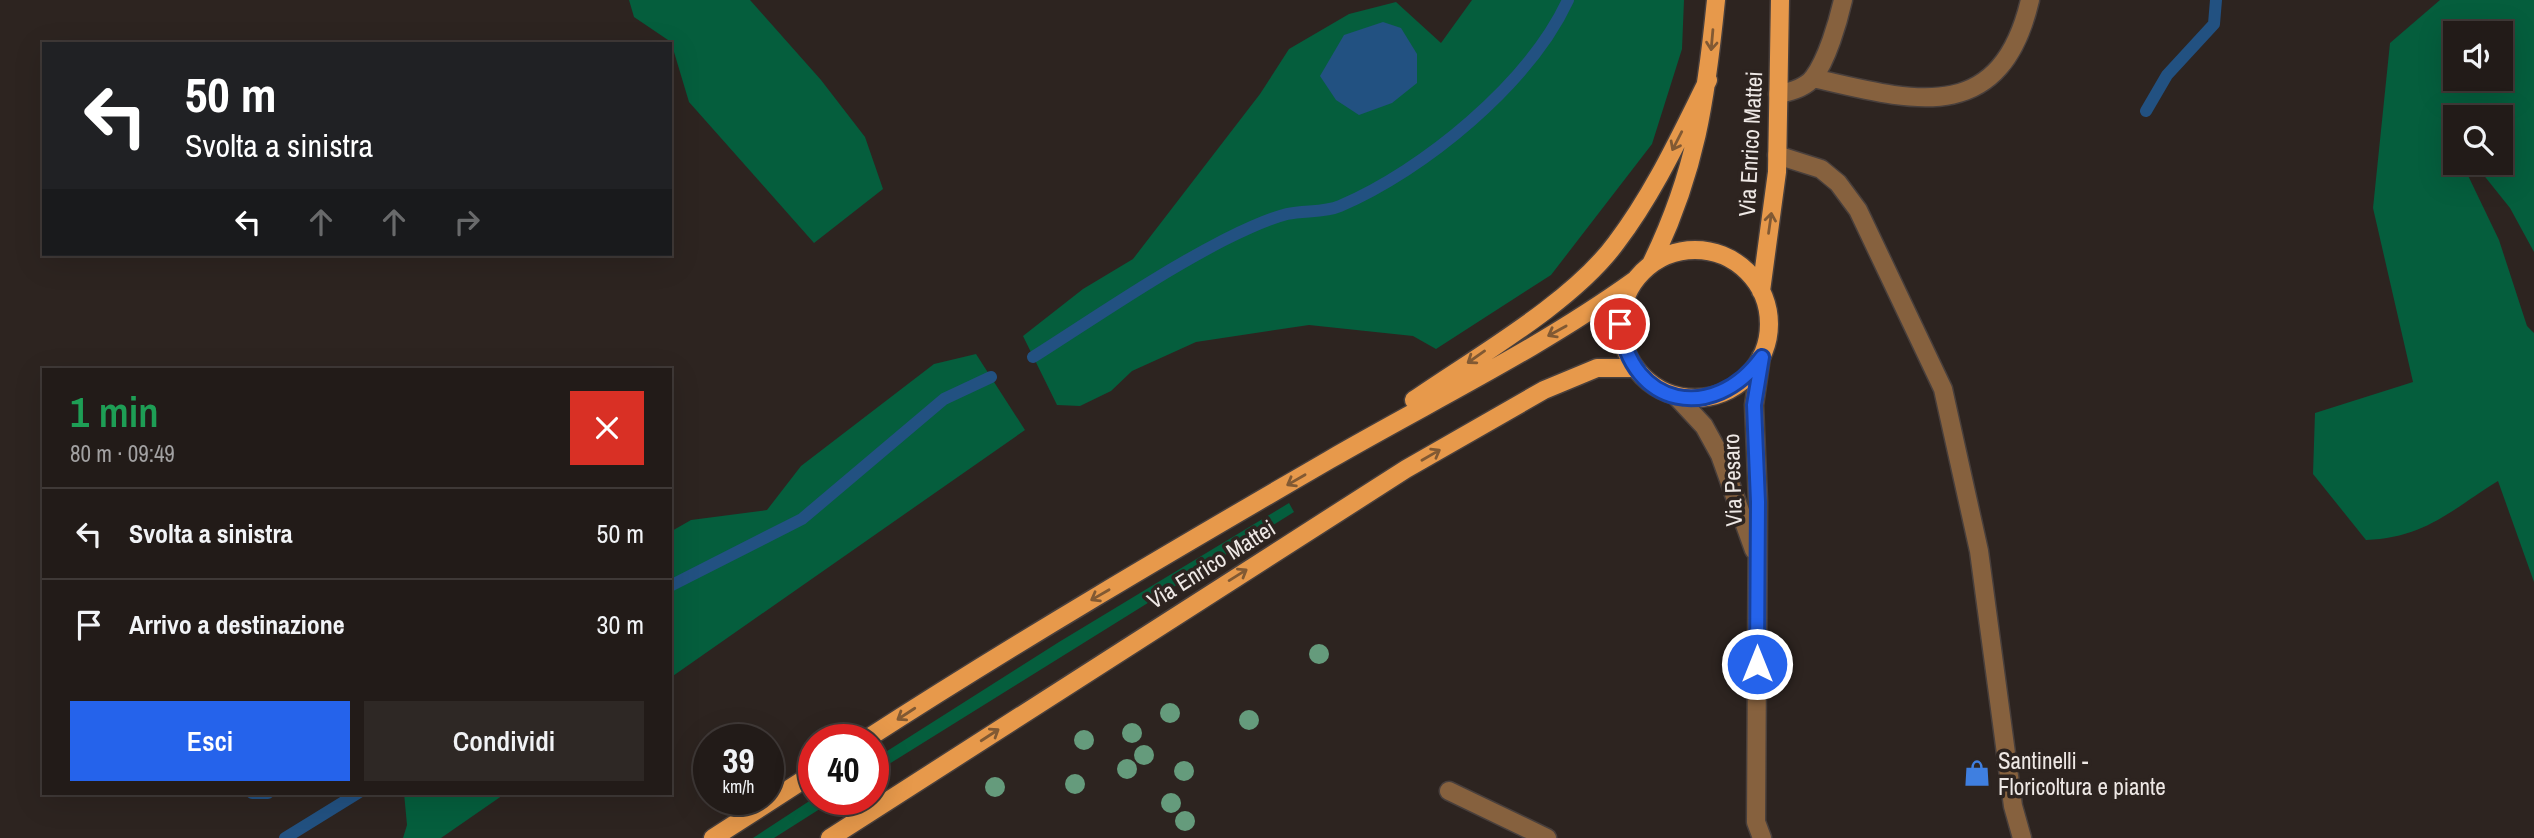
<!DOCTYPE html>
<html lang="it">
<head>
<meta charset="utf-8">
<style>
	body { margin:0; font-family:"Archivo Narrow",sans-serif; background:#2e2825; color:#f1f3f6; height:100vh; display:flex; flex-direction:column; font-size:26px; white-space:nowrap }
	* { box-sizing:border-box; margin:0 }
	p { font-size:23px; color:#a2a1a2 }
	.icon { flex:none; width:38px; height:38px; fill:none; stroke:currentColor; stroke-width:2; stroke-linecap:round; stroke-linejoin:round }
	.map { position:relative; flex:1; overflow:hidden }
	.panel { position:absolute; left:42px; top:368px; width:630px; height:427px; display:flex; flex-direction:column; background:#221b18; border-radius:0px; box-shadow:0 7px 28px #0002,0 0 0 2px #3f3937 }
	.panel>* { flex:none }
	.top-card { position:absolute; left:42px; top:42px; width:630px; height:214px; border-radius:0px; box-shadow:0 7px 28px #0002,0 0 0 2px #3f3937; background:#202124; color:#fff; overflow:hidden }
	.fabs { position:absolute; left:2443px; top:21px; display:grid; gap:14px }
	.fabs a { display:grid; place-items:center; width:70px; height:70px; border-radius:0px; background:#221b18; box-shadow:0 7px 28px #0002,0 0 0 2px #3f3937; font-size:35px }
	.speed { position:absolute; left:693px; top:724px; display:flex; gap:14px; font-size:35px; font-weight:700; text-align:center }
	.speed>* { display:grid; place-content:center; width:91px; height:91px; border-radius:50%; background:#221b18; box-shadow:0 7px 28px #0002,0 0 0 2px #3f3937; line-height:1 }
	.speed small { font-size:18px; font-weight:400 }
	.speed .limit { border:10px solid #d22; background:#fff; color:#111 }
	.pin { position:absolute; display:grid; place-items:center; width:60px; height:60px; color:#fff; margin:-30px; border:4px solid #fff; border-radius:50%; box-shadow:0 2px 7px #0007 }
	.me { position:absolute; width:77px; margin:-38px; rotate:0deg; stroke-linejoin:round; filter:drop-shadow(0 0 5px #0008) }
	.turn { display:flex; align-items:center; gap:24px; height:147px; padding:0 28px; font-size:32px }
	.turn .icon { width:91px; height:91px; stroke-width:2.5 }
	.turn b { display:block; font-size:49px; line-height:60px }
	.lanes { display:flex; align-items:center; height:66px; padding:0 28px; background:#0003; justify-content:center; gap:35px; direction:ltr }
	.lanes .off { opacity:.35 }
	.round { display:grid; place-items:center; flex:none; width:74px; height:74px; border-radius:0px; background:#2e2825 }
	.headline { display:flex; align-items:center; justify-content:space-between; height:119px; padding:0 28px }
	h1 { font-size:42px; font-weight:600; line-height:52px; color:#1e9e55 }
	.primary-button { display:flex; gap:14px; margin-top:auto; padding:14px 28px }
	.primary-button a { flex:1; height:80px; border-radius:0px; background:#2563eb; color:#fff; font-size:28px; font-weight:600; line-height:80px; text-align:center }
	.primary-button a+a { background:#2e2825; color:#f1f3f6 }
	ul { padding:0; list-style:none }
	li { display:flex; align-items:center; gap:21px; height:91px; padding:0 28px; border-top:2px solid #3f3937 }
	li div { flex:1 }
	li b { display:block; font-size:26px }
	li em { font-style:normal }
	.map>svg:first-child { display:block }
	.green { fill:#055e3d; fill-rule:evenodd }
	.water { fill:#225181 }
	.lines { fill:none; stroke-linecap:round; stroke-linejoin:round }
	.stream { stroke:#225181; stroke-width:12 }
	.service-casing { stroke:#483f3c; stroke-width:21 }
	.tertiary-casing { stroke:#483f3c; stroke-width:21 }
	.primary-casing { stroke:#483f3c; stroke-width:21 }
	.service { stroke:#86613e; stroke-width:18 }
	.tertiary { stroke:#86613e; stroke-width:18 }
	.primary { stroke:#e7994b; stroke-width:18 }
	.tree { fill:#659b7c }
	.oneway { stroke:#815933 }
	.route-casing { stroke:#184099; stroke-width:18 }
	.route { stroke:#2563eb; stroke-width:12 }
	.labels { text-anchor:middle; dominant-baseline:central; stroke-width:7; stroke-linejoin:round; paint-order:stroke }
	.street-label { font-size:23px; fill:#eee8e5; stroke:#2d2420 }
	.poi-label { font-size:23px; fill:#eee8e5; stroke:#2d2420; text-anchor:start }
</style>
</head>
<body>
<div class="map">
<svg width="2534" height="838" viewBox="0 0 2534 838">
	<rect width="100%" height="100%" fill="#2d2420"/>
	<path class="green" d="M629 0H750L821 80 865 137 883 189 814 243 689 102 671 42 634 17Z
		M1472 0H1684L1682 49 1652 144 1551 275 1436 349 1413 336 1309 325 1196 342 1132 371 1111 391 1080 406 1057 405 1023 336 1083 289 1133 259 1260 94 1289 49 1349 14 1396 2 1441 43Z
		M2440 0H2534V252L2510 208 2474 163H2501V117H2455V140L2446 129 2455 149V163H2462L2499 240 2527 326 2534 333V582L2498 481C2451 510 2425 538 2366 540L2313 474 2315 413 2413 382 2373 208 2390 43ZM2501 33V79H2455V33Z
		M976 354 1025 430 670 678V532L691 520 767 510 801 466 934 364Z
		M1289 503 1294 512 873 774V760L1059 642Z
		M404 793H506L441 838H403L407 825Z
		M814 798 834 800 774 838H753Z"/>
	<path class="water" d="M1383 22 1401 28 1417 54V83L1392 103 1359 115 1336 100 1320 76 1344 35Z"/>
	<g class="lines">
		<path class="stream" d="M2146 111 2167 75 2214 24 2216 0
			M1033 357C1096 317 1158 274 1224 240 1242 231 1267 219 1287 214 1304 210 1324 213 1340 206 1424 170 1529 84 1568 0
			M670 586 802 519 944 399 991 377
			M252 793H268
			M285 838 358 793"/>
		<defs>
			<path id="service" d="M1813 78C1912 101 2000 128 2030 0
				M1778 94C1790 92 1805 88 1813 78 1827 60 1838 22 1843 0
				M1777 155 1821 169 1838 183 1858 210 1943 389 1979 551 2013 806 2022 838
				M1449 791 1547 838"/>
			<path id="tertiary" d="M1761 357 1754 405 1758 502 1756 822 1762 838
				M1677 397 1704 426 1720 455 1754 550"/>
			<path id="primary" d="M1621 324a74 74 0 1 1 148 0a74 74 0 1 1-148 0Z
				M1651 264C1696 172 1706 100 1716 0
				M1761 291 1777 172 1780 0
				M1414 400C1476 357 1572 303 1616 243 1654 193 1680 136 1708 80
				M865 740C1017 642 1172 551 1329 460 1431 401 1539 349 1635 280
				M713 838 814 773
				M830 838 1406 469 1544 390 1597 368H1634"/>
		</defs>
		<use href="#service" class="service-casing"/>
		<use href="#tertiary" class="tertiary-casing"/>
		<use href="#primary" class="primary-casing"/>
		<use href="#service" class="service"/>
		<use href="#tertiary" class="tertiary"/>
		<use href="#primary" class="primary"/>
	</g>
	<g class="tree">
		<circle cx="1319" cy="654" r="10"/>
		<circle cx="1170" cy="713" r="10"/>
		<circle cx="1249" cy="720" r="10"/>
		<circle cx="1132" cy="733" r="10"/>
		<circle cx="1084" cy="740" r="10"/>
		<circle cx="1144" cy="755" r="10"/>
		<circle cx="1127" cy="769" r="10"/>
		<circle cx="1184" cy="771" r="10"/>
		<circle cx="1075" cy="784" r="10"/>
		<circle cx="995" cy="787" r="10"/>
		<circle cx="1171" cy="803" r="10"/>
		<circle cx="1185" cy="821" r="10"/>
	</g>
	<defs><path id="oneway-shaft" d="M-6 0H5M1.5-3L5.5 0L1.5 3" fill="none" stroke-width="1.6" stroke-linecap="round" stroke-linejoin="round" transform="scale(1.75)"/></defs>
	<g class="oneway">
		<use href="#oneway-shaft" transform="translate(1712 40) rotate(95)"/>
		<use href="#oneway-shaft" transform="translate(1677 141) rotate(117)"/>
		<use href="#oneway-shaft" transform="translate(1770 223) rotate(-82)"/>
		<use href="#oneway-shaft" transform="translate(1557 331) rotate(151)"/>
		<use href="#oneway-shaft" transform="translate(1476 357) rotate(145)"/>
		<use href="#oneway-shaft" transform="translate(1431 455) rotate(-30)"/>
		<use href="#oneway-shaft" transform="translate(1296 480) rotate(150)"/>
		<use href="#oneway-shaft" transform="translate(1238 575) rotate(-32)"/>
		<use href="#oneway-shaft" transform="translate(1100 595) rotate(150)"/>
		<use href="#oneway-shaft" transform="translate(906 714) rotate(147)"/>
		<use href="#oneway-shaft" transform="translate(990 735) rotate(-33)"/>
	</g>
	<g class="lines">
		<defs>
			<path id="route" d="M1620 324C1631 407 1713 424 1762 357L1754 405 1758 502 1757 664"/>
		</defs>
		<use href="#route" class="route-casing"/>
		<use href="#route" class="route"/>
	</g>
	<defs>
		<symbol id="shop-bare" viewBox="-9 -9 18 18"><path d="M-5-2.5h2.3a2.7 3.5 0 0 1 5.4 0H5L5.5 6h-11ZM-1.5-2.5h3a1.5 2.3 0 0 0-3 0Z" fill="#3f7fe0" stroke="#2d2420" stroke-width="2.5" paint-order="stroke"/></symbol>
	</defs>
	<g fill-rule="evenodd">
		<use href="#shop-bare" x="1958" y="754" width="38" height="38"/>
	</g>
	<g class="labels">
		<g class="street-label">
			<text transform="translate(1750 144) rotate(-87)">Via Enrico Mattei</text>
			<text transform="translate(1732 480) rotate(-92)">Via Pesaro</text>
			<text transform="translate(1211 564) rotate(-32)">Via Enrico Mattei</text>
		</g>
		<g class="poi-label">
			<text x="1998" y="760">Santinelli -<tspan x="1998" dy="26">Floricoltura e piante</tspan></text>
		</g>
	</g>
</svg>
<div class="fabs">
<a><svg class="icon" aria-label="sound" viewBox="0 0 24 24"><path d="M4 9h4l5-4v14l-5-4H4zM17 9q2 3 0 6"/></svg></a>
<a><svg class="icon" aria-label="search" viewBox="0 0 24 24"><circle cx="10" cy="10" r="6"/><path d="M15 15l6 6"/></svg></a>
</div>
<div class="speed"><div>39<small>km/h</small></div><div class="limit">40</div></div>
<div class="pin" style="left:1620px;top:324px;background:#d93025"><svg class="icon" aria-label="arrive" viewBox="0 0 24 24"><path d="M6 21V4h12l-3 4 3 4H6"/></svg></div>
<svg class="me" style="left:1757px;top:664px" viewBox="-20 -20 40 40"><circle r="17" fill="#2563eb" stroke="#fff" stroke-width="3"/><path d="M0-11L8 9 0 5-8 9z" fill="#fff"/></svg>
<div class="top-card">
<div class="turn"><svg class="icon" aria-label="left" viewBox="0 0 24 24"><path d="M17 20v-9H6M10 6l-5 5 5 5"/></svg><div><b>50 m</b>Svolta a sinistra</div></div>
<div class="lanes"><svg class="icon" aria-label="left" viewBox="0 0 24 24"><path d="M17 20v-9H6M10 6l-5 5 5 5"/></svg><svg class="icon off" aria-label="ahead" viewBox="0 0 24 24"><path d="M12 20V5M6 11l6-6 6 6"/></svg><svg class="icon off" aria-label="ahead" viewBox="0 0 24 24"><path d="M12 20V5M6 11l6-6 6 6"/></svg><svg class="icon off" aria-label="right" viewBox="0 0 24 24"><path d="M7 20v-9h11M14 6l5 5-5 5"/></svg></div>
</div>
<section class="panel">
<div class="headline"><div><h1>1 min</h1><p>80 m · 09:49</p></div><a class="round" style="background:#d93025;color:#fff"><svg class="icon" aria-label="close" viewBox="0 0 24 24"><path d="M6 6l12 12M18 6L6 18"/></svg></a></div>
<ul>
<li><svg class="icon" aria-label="left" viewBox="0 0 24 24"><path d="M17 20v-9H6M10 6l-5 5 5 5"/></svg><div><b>Svolta a sinistra</b></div><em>50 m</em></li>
<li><svg class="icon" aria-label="arrive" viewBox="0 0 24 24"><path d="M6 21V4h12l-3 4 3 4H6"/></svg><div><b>Arrivo a destinazione</b></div><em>30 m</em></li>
</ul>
<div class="primary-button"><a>Esci</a><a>Condividi</a></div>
</section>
</div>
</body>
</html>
